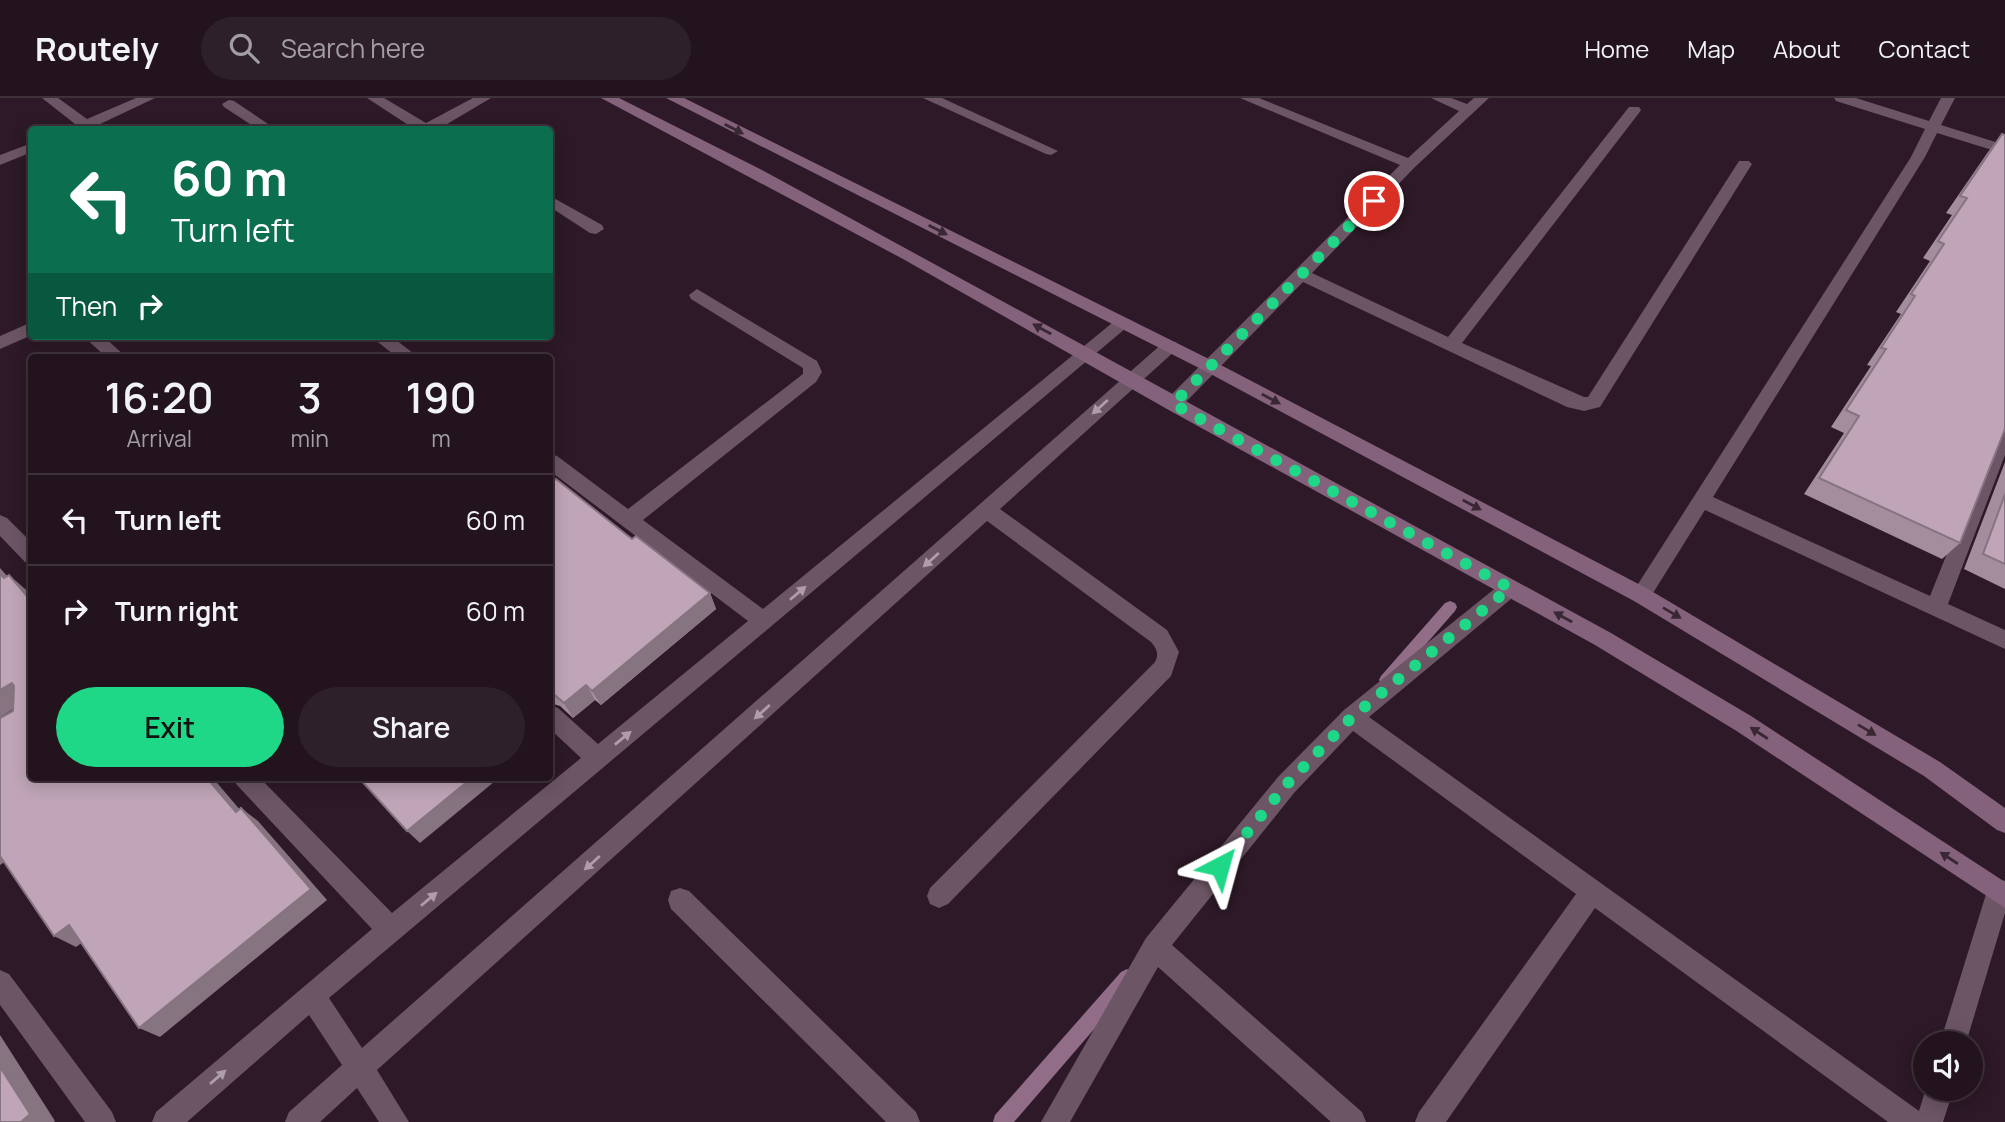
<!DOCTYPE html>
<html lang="en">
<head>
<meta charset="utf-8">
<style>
	body { margin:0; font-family:Manrope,sans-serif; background:#2e202a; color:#f1f3f6; height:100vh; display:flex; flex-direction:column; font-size:26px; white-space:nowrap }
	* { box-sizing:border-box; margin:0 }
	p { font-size:23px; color:#a29ea4 }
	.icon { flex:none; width:38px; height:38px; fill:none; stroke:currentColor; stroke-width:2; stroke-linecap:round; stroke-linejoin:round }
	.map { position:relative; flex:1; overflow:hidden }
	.details { position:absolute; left:28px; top:256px; width:525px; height:427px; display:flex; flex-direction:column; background:#22131d; border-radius:7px; box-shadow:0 4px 18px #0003,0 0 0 2px #3f323b }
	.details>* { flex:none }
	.top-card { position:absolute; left:28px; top:28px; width:525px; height:214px; border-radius:7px; box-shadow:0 4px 18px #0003,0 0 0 2px #3f323b; background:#0b6e4f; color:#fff; overflow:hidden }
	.buttons { position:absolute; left:1913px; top:933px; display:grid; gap:14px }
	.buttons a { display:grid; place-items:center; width:70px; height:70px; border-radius:50%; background:#22131d; box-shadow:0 4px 18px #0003,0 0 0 2px #3f323b; font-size:35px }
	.pin { position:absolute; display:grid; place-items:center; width:60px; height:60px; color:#fff; margin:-30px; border:4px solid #fff; border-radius:50%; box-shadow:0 2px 7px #0007 }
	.me { position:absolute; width:77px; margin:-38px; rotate:39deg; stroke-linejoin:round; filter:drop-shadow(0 0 5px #0008) }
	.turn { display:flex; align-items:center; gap:24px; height:147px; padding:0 28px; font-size:32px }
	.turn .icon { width:91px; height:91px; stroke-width:2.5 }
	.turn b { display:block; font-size:49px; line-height:60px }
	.then { display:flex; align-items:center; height:66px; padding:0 28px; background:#0003; gap:14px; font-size:26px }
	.eta { display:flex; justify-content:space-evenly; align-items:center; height:119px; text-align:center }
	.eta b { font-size:42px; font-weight:600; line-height:49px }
	.action { display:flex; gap:14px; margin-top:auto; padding:14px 28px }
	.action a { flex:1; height:80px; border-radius:42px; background:#1fd887; color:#111; font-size:28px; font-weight:600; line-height:80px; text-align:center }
	.action a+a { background:#2e202a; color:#f1f3f6 }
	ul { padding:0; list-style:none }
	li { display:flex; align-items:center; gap:21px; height:91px; padding:0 28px; border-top:2px solid #3f323b }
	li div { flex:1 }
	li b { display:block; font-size:26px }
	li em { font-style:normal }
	header { display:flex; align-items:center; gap:42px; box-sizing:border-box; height:98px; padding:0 35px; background:#22131d; border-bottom:2px solid #3f323b }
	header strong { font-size:33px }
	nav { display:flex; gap:38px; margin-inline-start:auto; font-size:24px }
	.search { width:490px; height:63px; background:#2e202a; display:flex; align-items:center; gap:18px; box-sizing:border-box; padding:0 24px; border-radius:38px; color:#a29ea4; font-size:26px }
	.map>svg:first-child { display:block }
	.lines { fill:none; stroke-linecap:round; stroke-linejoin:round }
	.stream { fill:#926d88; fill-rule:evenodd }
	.street { fill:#6c5565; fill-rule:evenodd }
	.secondary { fill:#85627b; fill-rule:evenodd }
	.wall { fill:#a48e9d }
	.shaded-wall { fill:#867480 }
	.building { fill:#bfa5b7; stroke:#867480; stroke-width:2 }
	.oneway { fill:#392734 }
	.oneway2 { fill:#af9ea9 }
	.route { stroke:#1fd887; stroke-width:12; stroke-dasharray:0 21.6 }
</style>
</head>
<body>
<header>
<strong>Routely</strong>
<div class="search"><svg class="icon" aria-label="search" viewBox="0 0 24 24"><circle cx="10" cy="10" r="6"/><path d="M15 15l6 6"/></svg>Search here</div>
<nav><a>Home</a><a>Map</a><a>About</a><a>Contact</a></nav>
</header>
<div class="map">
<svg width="2005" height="1024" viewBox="0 0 2005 1024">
	<rect width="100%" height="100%" fill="#2d1927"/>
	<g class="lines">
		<path class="stream" d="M1450 503 1455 505 1457 509 1455 513 1391 586 1386 588 1381 586 1379 582 1381 578 1445 505Z
			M1127 871 1133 874 1136 880 1133 886 1014 1024H993L995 1017 1121 874Z"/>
		<path class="street" d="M42 0H58L87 21 136 0H155L96 28 99 32H68L75 26Z
			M367 0H384L426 25 473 0H491L437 32H416Z
			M923 0H942L1058 53 1051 57 1046 56Z
			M1240 0H1259L1408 60 1459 13 1431 0H1451L1467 6 1474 0H1489L1415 69 1312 175 1448 239 1629 9H1639L1641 12 1639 15 1462 245 1584 299H1588L1739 63H1749L1752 66 1600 309 1584 313 1567 309 1303 184 1179 311H1167L1164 306 1167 301 1400 67Z
			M1834 0H1856L1929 23 1941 0H1955L1941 27 2005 47V56L1937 35 1925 59 1713 399 1930 498 1998 328 2005 326V357L1948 506 2005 532V551L1705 412 1648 503 1641 505 1634 503 1631 497 1911 59 1925 31 1836 3Z
			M229 2 234 3 277 32H259L224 9 222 6Z
			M32 45V54L0 67V57Z
			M550 98 602 127 604 131 596 136 590 135 550 109Z
			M697 191 817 263 822 274 816 284 643 422 763 511 1117 221H1129L1132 225 329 900 362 950 1164 244H1176L1179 248 1176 252 1000 411 1167 532 1179 554 1171 578 948 806 939 810 930 806 927 798 930 790 1155 564C1159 556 1157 551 1151 544L987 423 377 972 409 1024H379L357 990 320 1024H285L289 1014 342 967 309 917 187 1024H152L156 1014 372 831 236 686 232 679H259L392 815 581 660 550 631V607L558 610 598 646 748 523 550 373V356L557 358 628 411 803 276V270L691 201 689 197Z
			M32 224V237L0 251V238Z
			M83 238H103L126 259H106Z
			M370 238H391L418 259H397Z
			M0 417 7 420 32 445V466L25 464 0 438Z
			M1510 482 1517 484 1520 490 1517 496 1369 619 1919 1013 1926 990H1954L1943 1024H1888L1595 810 1446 1024H1415L1419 1014 1576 796 1353 633 1294 695 1172 847 1362 1014 1366 1024H1331L1158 869 1070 1024H1041L1146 840 1278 679 1344 612 1503 484Z
			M1999 781 2005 783V815L1966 945H1940L1987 793 1990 785Z
			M680 790 689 793 916 1014 920 1024H886L671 811 668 802 671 793Z
			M0 872 9 876 112 1014 116 1024H85L0 907Z"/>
		<path class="secondary" d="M601 0H619L760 71 1611 535 1751 618 2005 784V810L1735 632 1595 547 1167 311 903 161Z
			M666 0H684L1217 265 1648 491 1940 664 2005 710V735L1997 732 1924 678 1634 503 1205 273Z"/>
	</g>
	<path class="wall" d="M2002 36 1960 445 1942 461 1804 396 1844 335 1831 329 1871 268 1867 267 1901 216 1896 214 1930 163 1923 160 1952 117 1946 115 1988 54Z
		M2005 364V491L1964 471Z
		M550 380 632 441 710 495 716 511 601 607 595 602 573 620 560 608 550 605Z"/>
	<path class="shaded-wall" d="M0 470 23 496 4 480 0 476Z
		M9 477 32 497V504Z
		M710 495 716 511 601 607 592 593Z
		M12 585 32 600 0 619V592Z
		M586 587 595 602 573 620 564 605Z
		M206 679H212L253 727 236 714Z
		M473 679H500L420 745 407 733Z
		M241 710 258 723 327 802 160 939 139 930Z
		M0 750 15 757 0 767Z
		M69 827 91 838 76 849 54 838Z
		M0 937 55 1023 54 1024H21L0 969Z"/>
	<path class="building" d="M2002 36 2005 37V331L1960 445 1819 380 1859 318 1846 312 1886 251 1881 250 1915 198 1911 196 1944 146 1938 143 1967 100 1960 98Z
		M550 380 553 383 556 381 632 441 636 438 710 495 592 593 586 587 564 605 550 593Z
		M2005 396V466L1983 456Z
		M0 476 4 480 9 477 32 504V679H206L236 714 241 710 311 791 139 930 69 827 54 838 0 758V620L13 613 14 588 12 585 0 592Z
		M358 679H473L407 733Z
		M0 969 30 1016 21 1024H0Z"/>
	<defs><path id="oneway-solid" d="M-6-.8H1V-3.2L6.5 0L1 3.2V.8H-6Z" transform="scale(1.75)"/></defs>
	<g class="oneway">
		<use href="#oneway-solid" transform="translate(734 31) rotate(27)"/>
		<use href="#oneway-solid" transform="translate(938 132) rotate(27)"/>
		<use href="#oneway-solid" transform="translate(1042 231) rotate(-151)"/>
		<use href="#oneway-solid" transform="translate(1271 301) rotate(28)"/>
		<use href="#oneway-solid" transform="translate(1472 407) rotate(28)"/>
		<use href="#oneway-solid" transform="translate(1672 515) rotate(31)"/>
		<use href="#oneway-solid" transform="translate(1563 519) rotate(-151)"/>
		<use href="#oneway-solid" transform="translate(1867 632) rotate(31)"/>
		<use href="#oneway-solid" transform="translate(1759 635) rotate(-147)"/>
		<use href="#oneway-solid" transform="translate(1949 760) rotate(-147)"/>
	</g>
	<g class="oneway2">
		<use href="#oneway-solid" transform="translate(1100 309) rotate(138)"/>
		<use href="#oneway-solid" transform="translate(931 462) rotate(138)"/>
		<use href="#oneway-solid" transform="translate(798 495) rotate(-40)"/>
		<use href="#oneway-solid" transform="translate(762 614) rotate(138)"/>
		<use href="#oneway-solid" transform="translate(623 640) rotate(-39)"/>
		<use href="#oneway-solid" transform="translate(592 765) rotate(138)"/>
		<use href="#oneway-solid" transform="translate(429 801) rotate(-40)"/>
		<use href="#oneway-solid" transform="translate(218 979) rotate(-41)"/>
	</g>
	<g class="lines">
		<path class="route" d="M1220 768 1286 687 1352 619 1510 490 1173 306 1374 103"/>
	</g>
</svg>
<div class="buttons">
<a><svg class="icon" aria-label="sound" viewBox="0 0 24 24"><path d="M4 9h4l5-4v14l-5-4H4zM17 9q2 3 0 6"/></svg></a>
</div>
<div class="pin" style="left:1374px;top:103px;background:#d93025"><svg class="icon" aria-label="arrive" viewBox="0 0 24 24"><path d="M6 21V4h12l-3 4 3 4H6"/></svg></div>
<svg class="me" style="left:1220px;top:768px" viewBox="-20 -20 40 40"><path d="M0-17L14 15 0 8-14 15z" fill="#1fd887" stroke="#fff" stroke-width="4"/></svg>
<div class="top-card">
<div class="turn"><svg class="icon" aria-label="left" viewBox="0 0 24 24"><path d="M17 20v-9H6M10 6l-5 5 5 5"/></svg><div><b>60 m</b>Turn left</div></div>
<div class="then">Then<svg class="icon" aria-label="right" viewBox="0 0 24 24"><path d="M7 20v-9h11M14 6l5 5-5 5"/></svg></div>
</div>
<section class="details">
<div class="eta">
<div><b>16:20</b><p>Arrival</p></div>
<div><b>3</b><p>min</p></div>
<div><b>190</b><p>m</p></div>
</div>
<ul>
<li><svg class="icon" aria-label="left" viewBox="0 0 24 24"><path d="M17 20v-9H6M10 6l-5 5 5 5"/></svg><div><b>Turn left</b></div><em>60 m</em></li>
<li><svg class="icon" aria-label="right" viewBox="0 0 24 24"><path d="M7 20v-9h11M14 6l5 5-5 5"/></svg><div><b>Turn right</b></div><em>60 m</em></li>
</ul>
<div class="action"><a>Exit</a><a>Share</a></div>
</section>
</div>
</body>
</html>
